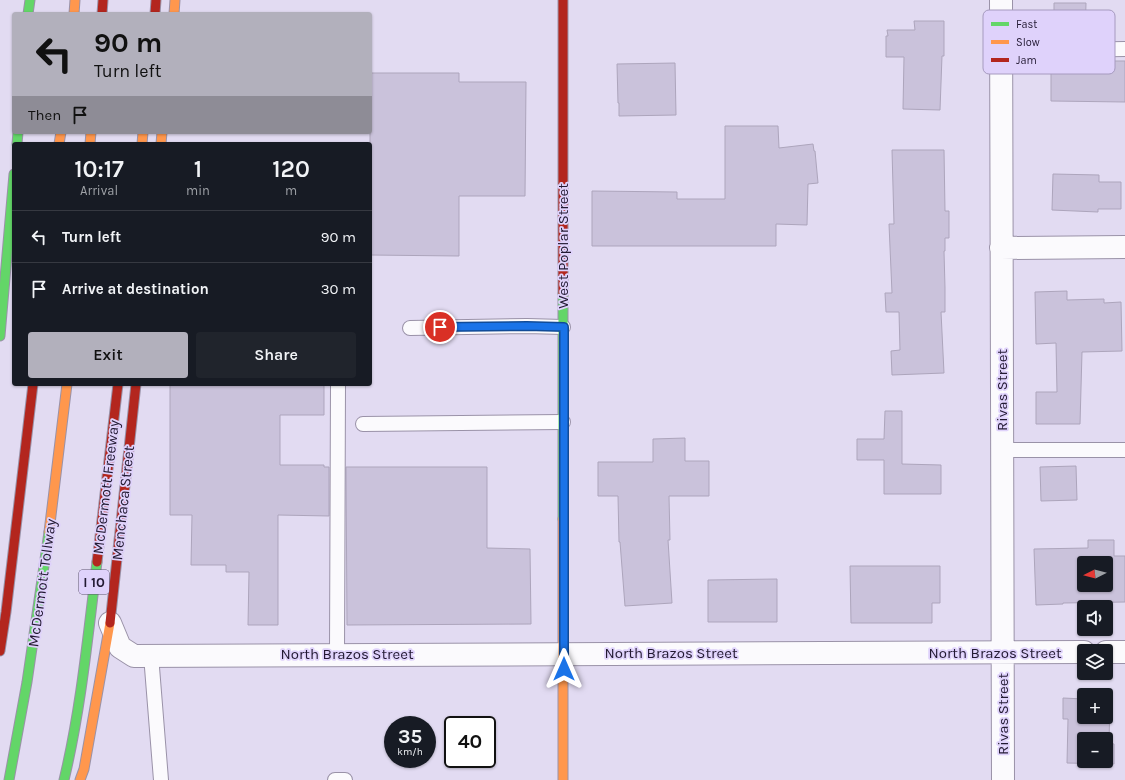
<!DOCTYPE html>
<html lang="en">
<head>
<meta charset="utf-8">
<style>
	body { margin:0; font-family:Karla,sans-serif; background:#20242c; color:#f1f3f6; height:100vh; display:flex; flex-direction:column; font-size:15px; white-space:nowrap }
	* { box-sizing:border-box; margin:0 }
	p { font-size:13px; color:#9ea1a6 }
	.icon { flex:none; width:22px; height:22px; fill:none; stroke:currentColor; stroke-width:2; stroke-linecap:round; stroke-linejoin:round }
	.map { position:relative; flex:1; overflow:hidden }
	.drawer { position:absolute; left:12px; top:142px; width:360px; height:244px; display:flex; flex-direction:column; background:#171b24; border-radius:4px; box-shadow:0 1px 3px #0004 }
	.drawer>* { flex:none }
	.hud { position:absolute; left:12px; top:12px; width:360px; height:122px; border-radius:4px; box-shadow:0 1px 3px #0004; background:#b2b0bc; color:#111; overflow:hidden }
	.needle { width:26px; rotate:264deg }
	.buttons { position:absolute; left:1077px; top:556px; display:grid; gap:8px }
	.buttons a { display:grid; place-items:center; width:36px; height:36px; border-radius:4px; background:#171b24; box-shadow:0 1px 3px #0004; font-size:20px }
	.speed { position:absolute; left:384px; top:716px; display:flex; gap:8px; font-size:20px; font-weight:700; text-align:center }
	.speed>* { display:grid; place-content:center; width:52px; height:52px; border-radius:50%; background:#171b24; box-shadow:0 1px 3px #0004; line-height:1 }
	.speed small { font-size:10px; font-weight:400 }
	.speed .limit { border:2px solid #111; border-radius:6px; background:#fff; color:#111 }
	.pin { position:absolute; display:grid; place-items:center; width:34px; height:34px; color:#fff; margin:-17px; border:2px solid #fff; border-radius:50%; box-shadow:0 1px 4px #0007 }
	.me { position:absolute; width:44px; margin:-22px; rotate:0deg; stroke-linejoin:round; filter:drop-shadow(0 0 3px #0008) }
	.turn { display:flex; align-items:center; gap:14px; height:84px; padding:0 16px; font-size:18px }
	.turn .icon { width:52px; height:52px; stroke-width:2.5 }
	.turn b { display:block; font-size:28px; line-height:34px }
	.then { display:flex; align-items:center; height:38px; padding:0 16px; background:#0003; gap:8px; font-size:15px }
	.eta { display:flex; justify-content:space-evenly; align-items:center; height:68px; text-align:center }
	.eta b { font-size:24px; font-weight:600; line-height:28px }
	.action { display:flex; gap:8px; margin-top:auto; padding:8px 16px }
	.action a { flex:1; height:46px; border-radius:4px; background:#b2b0bc; color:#111; font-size:16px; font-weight:600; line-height:46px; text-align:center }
	.action a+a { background:#20242c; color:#f1f3f6 }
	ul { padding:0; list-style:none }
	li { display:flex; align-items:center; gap:12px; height:52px; padding:0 16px; border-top:1px solid #363941 }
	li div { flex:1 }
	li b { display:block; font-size:15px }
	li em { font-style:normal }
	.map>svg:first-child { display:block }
	.building { fill:#cac2db; stroke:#ada5bc; fill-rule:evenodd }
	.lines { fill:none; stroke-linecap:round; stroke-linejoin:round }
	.lane-casing { stroke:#9a92a8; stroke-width:16 }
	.street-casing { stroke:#9a92a8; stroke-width:24 }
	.fast-casing { stroke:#9a92a8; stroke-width:11 }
	.slow-casing { stroke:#9a92a8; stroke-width:11 }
	.jam-casing { stroke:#9a92a8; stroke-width:11 }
	.lane { stroke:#fbfafd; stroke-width:14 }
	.street { stroke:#fbfafd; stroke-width:22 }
	.fast { stroke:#63d668; stroke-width:9 }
	.slow { stroke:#ff974d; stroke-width:9 }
	.jam { stroke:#b3261e; stroke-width:9 }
	.route-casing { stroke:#114b97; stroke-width:10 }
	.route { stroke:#1a73e8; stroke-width:7 }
	.labels { text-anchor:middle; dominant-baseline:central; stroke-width:3.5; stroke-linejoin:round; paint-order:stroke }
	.shield { fill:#dfd2fb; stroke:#5b506e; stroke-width:1 }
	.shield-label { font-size:14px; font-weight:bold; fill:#221932 }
	.street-label { font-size:15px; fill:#221932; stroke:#dfd2fb }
	.key { fill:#dfd2fb; stroke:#a69abf; stroke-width:1 }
	.key-label { font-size:11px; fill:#221932 }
</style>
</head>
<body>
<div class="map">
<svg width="1125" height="780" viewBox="0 0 1125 780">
	<rect width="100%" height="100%" fill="#e2dbf2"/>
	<path class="building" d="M1054 3H1086L1085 41 1051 42V38H1047V16L1054 17Z
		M914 21H944V56H942L940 110 903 109 904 57H886V36H888L887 30H915Z
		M1085 58V61H1125V102L1051 101V59Z
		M675 63 676 115 619 116V103H618L617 64Z
		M370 73H459V82H526L525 196H459V256L370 255Z
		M725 126H778L779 148 813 144 814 151H815L818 183 808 184 807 225 776 224V246H592V191L677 192V199H725Z
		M892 150H944L945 211H949V238H945V251H944L945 288V312H941L944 373 892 375 891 351 900 350 899 312H886L885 293H892L889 224H894Z
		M1053 174 1099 175V182H1121V209H1098V212L1052 210Z
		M1067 291V300L1104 299V303L1121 302 1122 351 1082 352 1080 424H1036V392H1057L1056 343 1036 344 1035 292Z
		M170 384H324V415H280V465H324V467H329V516L278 515V625H248L249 572H226V565H191L192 515H170Z
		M885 411H902V464L941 465V494H884V460H857V439H884Z
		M685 438V461H709V496H669L670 540H668L672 603 625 606 620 542H619L618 496H598V462H653V439Z
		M1076 466 1077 500 1041 501 1040 467Z
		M346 467H487V548L530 549 531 624 347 625Z
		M1088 540H1114V556H1125V602L1063 603V604L1036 605 1034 549 1088 548ZM1084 563H1106V585H1084Z
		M850 566H940V603H932V623H851Z
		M777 579V622H708V580Z
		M1063 698 1084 699V717H1106V700H1110L1109 743 1114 744V764L1067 763 1068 719H1063ZM1084 739H1106V761H1084Z"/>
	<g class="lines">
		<defs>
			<path id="lane" d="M1001 51 1125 49
				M410 328 527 326 563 327
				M363 424 563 422
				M1002 450H1125
				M337 654 338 384
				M151 655 161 780
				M335 780H345"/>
			<path id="street" d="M1001 0 1003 780
				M1001 248 1125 247
				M110 623 120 647 134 656 1084 652
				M1106 652H1125"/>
			<path id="fast" d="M28 14 30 0
				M17 144 18 132
				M563 294V519
				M0 336 14 174
				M9 780 27 682 49 532
				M64 780C81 709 88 635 97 562"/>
			<path id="slow" d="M74 14 75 0
				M174 14 175 0
				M59 144 61 132
				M90 144 91 132
				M142 144 143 132
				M161 144 162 132
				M563 519V780
				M49 532 67 384
				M80 780 84 769 110 623"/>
			<path id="jam" d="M563 0V294
				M102 14 103 0
				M155 14 156 0
				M97 562 118 384
				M110 623 136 384
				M0 651 6 612 33 384"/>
		</defs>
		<use href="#lane" class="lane-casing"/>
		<use href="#street" class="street-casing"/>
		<use href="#fast" class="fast-casing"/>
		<use href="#slow" class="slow-casing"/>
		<use href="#jam" class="jam-casing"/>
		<use href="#lane" class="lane"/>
		<use href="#street" class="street"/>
		<use href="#fast" class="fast"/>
		<use href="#slow" class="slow"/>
		<use href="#jam" class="jam"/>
	</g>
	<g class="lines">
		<defs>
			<path id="route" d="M440 327 527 326 564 327V669"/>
		</defs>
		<use href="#route" class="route-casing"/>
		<use href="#route" class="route"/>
	</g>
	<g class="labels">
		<rect class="shield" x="79" y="570" width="30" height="24" rx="3"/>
		<g class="shield-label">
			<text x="94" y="582">I 10</text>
		</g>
		<g class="street-label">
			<text transform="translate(563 246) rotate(-90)">West Poplar Street</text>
			<text transform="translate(1002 390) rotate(-90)">Rivas Street</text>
			<text transform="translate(106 487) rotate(-83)">McDermott Freeway</text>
			<text transform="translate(123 503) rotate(-84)">Menchaca Street</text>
			<text transform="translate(42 583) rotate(-82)">McDermott Tollway</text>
			<text x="671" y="653">North Brazos Street</text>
			<text x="995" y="653">North Brazos Street</text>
			<text x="347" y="654">North Brazos Street</text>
			<text transform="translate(1003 714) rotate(-90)">Rivas Street</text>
		</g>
	</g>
	<rect x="983" y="10" width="132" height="64" rx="6" class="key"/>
	<rect x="991" y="22" width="18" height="4" fill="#63d668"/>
	<rect x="991" y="40" width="18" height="4" fill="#ff974d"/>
	<rect x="991" y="58" width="18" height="4" fill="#b3261e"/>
	<g class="key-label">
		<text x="1016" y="28">Fast</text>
		<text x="1016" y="46">Slow</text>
		<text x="1016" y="64">Jam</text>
	</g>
</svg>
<div class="buttons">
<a><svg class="needle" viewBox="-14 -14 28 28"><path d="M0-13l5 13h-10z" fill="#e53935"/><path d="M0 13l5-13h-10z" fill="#9ea1a6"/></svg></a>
<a><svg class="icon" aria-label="sound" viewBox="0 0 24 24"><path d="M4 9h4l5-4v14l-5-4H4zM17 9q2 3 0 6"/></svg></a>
<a><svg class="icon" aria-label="layers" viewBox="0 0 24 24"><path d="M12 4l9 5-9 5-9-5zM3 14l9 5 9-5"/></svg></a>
<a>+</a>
<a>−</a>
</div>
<div class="speed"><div>35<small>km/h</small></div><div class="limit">40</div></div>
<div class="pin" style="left:440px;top:327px;background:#d93025"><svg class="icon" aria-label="arrive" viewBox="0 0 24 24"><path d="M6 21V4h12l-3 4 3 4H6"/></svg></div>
<svg class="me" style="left:564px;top:669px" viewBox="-20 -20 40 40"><path d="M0-17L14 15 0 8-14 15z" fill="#1a73e8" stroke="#fff" stroke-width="4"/></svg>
<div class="hud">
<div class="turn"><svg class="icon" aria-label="left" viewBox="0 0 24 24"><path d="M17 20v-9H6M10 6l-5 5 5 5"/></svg><div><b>90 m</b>Turn left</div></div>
<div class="then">Then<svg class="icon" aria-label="arrive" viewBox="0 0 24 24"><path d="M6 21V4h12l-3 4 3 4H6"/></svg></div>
</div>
<section class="drawer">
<div class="eta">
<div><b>10:17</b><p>Arrival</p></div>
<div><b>1</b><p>min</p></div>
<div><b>120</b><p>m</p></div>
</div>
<ul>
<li><svg class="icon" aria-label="left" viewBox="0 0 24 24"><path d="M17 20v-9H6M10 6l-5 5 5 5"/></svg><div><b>Turn left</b></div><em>90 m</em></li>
<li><svg class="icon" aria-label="arrive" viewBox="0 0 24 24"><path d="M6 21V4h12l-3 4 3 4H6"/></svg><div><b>Arrive at destination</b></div><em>30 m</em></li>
</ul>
<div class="action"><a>Exit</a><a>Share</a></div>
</section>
</div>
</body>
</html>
